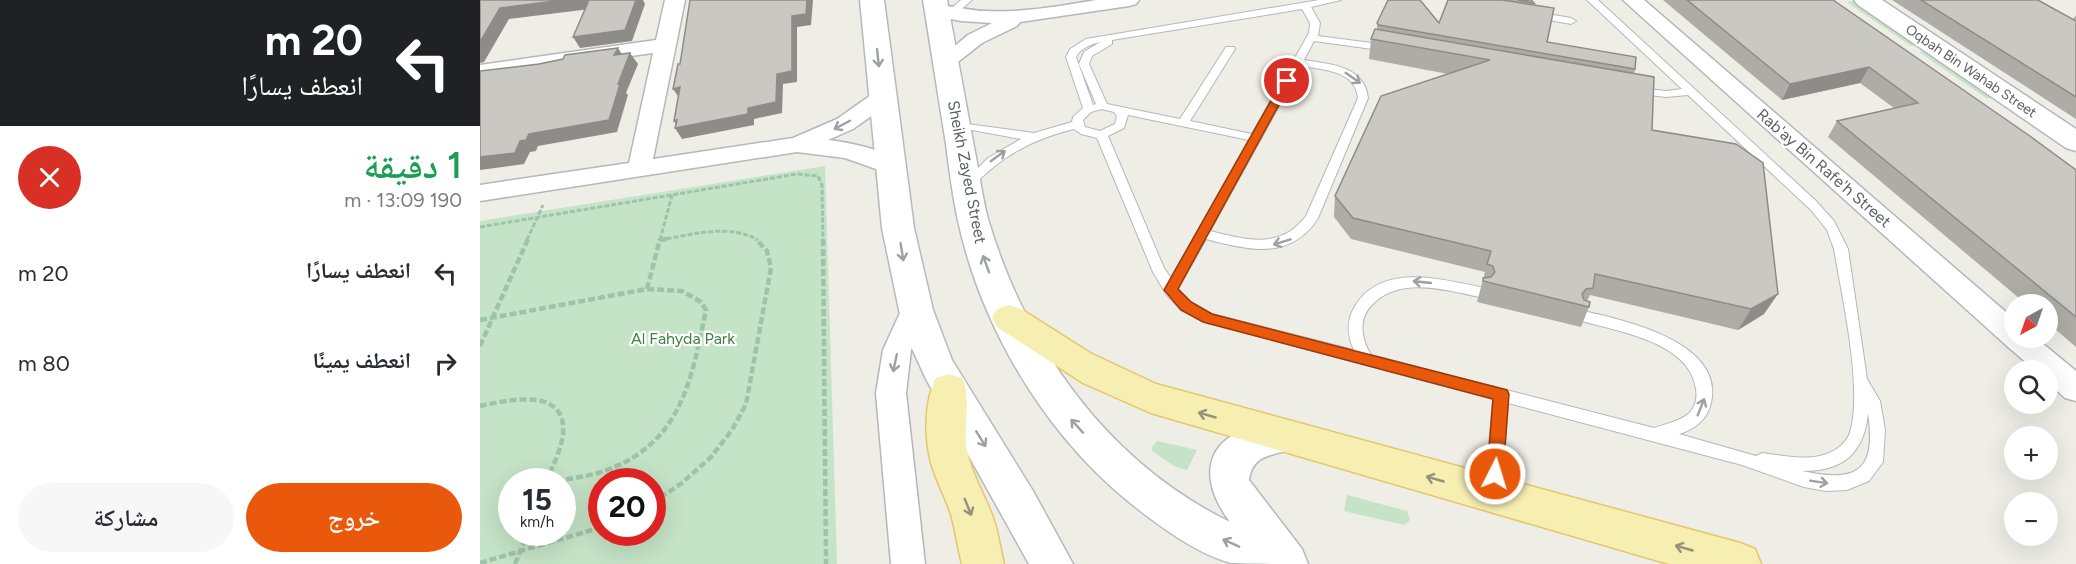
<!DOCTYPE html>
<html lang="ar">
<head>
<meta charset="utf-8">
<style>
	body { margin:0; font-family:Figtree,"Noto Naskh Arabic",sans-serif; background:#f7f7f7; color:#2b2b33; direction:rtl; height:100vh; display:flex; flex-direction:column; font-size:22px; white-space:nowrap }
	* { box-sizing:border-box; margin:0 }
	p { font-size:20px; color:#7c7c81 }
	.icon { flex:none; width:33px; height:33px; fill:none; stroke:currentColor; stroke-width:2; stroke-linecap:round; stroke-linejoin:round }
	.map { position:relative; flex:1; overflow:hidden; direction:ltr }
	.sheet { display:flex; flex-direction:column; background:#fff; width:480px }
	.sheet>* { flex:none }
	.hud { background:#202124; color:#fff; overflow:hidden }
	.needle { width:39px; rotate:220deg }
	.buttons { position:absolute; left:1524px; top:294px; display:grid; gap:12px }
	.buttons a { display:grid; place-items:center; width:54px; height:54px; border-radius:50%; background:#fff; box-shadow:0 6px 24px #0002; font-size:30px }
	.speed { position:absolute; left:18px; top:468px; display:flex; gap:12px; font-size:30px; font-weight:700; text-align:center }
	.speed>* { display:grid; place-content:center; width:78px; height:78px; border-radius:50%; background:#fff; box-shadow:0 6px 24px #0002; line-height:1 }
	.speed small { font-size:15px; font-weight:400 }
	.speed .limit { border:9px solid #d22; background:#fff; color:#111 }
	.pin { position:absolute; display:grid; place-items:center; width:51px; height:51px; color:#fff; margin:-26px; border:3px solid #fff; border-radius:50%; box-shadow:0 2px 6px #0007 }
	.me { position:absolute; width:66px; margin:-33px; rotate:5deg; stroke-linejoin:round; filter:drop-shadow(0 0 4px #0008) }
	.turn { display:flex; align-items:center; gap:21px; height:126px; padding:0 18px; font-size:27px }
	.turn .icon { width:78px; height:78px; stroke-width:2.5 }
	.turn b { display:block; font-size:42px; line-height:51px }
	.round { display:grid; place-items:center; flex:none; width:63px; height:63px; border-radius:32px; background:#f7f7f7 }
	.summary { display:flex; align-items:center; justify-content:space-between; height:102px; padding:0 18px }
	h1 { font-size:36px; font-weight:600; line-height:45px; color:#1e9e55 }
	.action { display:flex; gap:12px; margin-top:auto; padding:12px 18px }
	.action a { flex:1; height:69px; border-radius:36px; background:#ea580c; color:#fff; font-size:24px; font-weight:600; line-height:69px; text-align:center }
	.action a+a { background:#f7f7f7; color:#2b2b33 }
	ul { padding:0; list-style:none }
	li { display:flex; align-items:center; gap:18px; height:90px; padding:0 18px }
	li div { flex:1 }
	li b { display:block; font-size:22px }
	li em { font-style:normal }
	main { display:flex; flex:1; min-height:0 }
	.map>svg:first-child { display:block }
	.green { fill:#c5e3c6; fill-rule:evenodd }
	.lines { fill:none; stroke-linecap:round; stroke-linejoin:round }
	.service-casing { stroke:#b6b7bb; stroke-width:2 }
	.minor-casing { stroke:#b6b7bb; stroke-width:3 }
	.tertiary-casing { stroke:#b6b7bb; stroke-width:3 }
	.secondary-casing { stroke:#b7b9be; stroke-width:3 }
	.primary-casing { stroke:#e3c769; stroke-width:3 }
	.path-far1 { stroke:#9ec3ab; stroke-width:3; stroke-dasharray:5 2; stroke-linecap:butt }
	.path { stroke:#9ec3ab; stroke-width:4.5; stroke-dasharray:7 3; stroke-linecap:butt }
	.service { fill:#fff; fill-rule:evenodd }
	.minor { fill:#fff; fill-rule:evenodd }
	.tertiary { fill:#fff; fill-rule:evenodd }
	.secondary { fill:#fff; fill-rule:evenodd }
	.primary { fill:#f7efb2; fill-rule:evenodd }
	.wall { fill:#aeaca7 }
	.shaded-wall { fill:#8d8c88 }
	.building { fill:#cac8c2; stroke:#8d8c88; stroke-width:1.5 }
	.oneway { stroke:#9ea0a2 }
	.oneway2 { stroke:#93927f }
	.route { fill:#ea580c; stroke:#983908; stroke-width:1.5 }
	.labels { text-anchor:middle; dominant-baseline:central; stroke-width:4.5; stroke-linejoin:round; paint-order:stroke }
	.far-street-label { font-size:14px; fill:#5d6064; stroke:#fff }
	.street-label { font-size:16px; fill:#5d6064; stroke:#fff }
	.park-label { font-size:16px; fill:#3e8245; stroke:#fff }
</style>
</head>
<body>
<main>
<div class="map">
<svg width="1596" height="564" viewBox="0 0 1596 564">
	<rect width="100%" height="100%" fill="#eeede6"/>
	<path class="green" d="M1375 1 1440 44 1431 46 1367 2Z
		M1448 50 1516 98H1506L1439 52Z
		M345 166 357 564H0V221ZM32 482H82V532H32ZM122 482H172V532H122Z
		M677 441 717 450 707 470 694 466 672 451V447Z
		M867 495 927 511 930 520 924 525 864 511Z"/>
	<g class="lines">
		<defs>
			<path id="service" d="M481 0H492L479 11 462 14 457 11 473 7Z
				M839 0H861L831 7 840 23 838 36 907 45 912 48 907 51 834 41 824 60C850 64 885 66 888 98L838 218C811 261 768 250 726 239L698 289 711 302 732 314 874 350C867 335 866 321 875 306 902 263 959 279 1000 287L1005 288 1007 292 1005 296 1000 297C964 290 918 275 890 307 878 321 882 340 891 355L1174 428C1195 421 1220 418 1216 389 1210 341 1135 331 1098 320L1096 316 1098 312 1103 311C1144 320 1245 342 1231 403 1227 420 1215 429 1199 434L1276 456 1282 453C1305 456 1333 463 1355 450 1363 445 1369 438 1371 429 1382 383 1362 297 1354 249L1347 230 1332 211 1208 95 1186 97 1153 93V89L1157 88 1186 91 1202 89 1107 0H1118L1335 200 1354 221 1368 249 1387 379 1400 401 1405 430 1403 462 1389 481 1367 490 1346 491 1324 487 1262 465 1028 403 1021 493 1019 498 1013 500 1007 498 1005 493 1013 399 728 323 701 310 686 294 673 272 617 138 601 134 594 129C553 139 521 156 492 187H484L482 184 508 158 541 139 476 127 470 124 472 122 554 133 592 122 593 117 603 108 586 57 590 49 606 39ZM822 9 830 23 829 33 772 134 710 121 755 49 754 47H746L700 119 627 104 609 64 612 56 632 44V40ZM620 42 604 52 599 64 616 104 613 105 596 57C600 49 611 44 620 42ZM821 66C844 70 875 70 878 98L826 216C800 250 767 240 730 231ZM622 109 634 112 637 116 635 124 620 131 605 127 603 120 611 112ZM648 115 769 140 691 278 684 268 628 136 644 128ZM1388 413C1397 472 1376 483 1322 471 1363 471 1384 454 1388 413Z
				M1056 12 1091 18 1096 21 1091 24 1053 17 1051 15Z"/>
			<path id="minor" d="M185 0H205L173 159 313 138 357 119 394 93 402 91 410 93 413 98 410 103 373 129 348 140C366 142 412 150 422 166L418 171 410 174 365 158 317 152 0 201V185L149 163 173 53 0 77V65L176 40Z
				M616 0H659L656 4 649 6 540 22 537 26 502 43 474 65 467 67 460 65 457 61 488 35 512 23 481 21 450 15 447 11 450 7C467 3 488 11 505 11 542 13 580 6 616 0Z
				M1143 0H1164L1534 319V338H1556L1596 371V401L1585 398 1568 382V370H1555L1527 346Z
				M435 298 445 302 449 309 431 350 426 393 445 564H411L396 393 403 350 425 302Z"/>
			<path id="tertiary" d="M1374 0H1402L1596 129V151L1586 148 1378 5Z"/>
			<path id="secondary" d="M380 0H404L434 228 453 310 472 360 553 491 593 564H549L446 379 429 342 419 310 402 228Z
				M443 0H467C476 49 485 98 494 147 499 171 502 196 508 219 546 347 627 462 750 522 720 482 721 440 776 426 792 422 799 418 816 424L821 436 816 448C793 456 773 453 769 480L822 549 828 564C810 564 767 564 751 563 714 553 672 521 643 497 560 427 499 322 477 216 472 192 469 168 466 144 458 96 451 48 443 0Z"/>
			<path id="primary" d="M529 305 541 309 610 353 676 384 1260 543 1275 549 1281 564H1189L671 413 603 383 517 327 512 318 517 309Z
				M469 374 482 378C491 395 484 425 486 446 490 470 503 492 512 515 518 530 520 548 524 564H482C478 549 476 533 472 518 467 500 457 483 452 466 444 439 444 403 456 378Z"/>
		</defs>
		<use href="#service" class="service-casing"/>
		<use href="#minor" class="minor-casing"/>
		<use href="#tertiary" class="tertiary-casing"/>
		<use href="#secondary" class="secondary-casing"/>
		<use href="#primary" class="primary-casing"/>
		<path class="path-far1" d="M0 227 317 174 338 176 342 185 343 240
			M47 240 63 205
			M180 240 192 195
			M180 240C211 235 249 223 278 240"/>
		<path class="path" d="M343 239 346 564
			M180 240 187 239
			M167 289 180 239
			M0 320 167 289 202 291 221 302 226 310C211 382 201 444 124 471 108 477 90 478 74 482
			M0 346 48 239
			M0 406C29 400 87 386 83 434 81 451 72 467 66 482
			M172 503 202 483 231 457 252 430 266 404 291 268 287 251 276 239
			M0 563 122 527
			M35 564 48 532"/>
		<use href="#service" class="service"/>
		<use href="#minor" class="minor"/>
		<use href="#tertiary" class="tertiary"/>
		<use href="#secondary" class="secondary"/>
		<use href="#primary" class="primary"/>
	</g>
	<path class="wall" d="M968 0H1051L1054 3 1053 5 1067 42 1155 69 1154 74 1172 130 1284 314 1258 330 1110 295 1107 301 1109 307 1101 327 997 302 1005 272 871 239 854 217 855 196 968 74 889 59 891 39 897 30V23H959Z
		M1183 0H1353L1596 170V347L1568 323V304H1546L1348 137 1357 121 1414 108 1380 83 1302 100Z
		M1412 0H1558L1593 19 1596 15V119Z"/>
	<path class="shaded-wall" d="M83 0H113L118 8 29 19 4 62 0 63V42L20 8Z
		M156 0H163L165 4 152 41 100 48 93 37Z
		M327 0H333L331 25 317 27V82L303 84 302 113 274 119V125L202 139 195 128H198L194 121 268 108 297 74 312 16Z
		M138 48 145 59 134 55Z
		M150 53 158 64 146 93 148 95 137 132 58 146 56 151 50 152 44 164 0 170V157L40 141 49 134 138 84Z
		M1389 67 1380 83 1302 100 1310 84Z
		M200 87V99L193 89Z
		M1298 294 1284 314 1258 330 1271 309Z"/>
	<path class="building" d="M0 0H83L20 8 0 42Z
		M109 0H156L145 30 93 37Z
		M210 0H327L326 14 312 16V71L297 74 296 102 268 108V114L195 128 197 120 194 121 200 87 193 89 198 64H200Z
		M908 0H940L959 23 968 0H1022L1074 8 1067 42 1156 57 1155 69 899 25 897 23Z
		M1038 0H1051L1054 3Z
		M1207 0H1353L1547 134 1596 170V317L1357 121 1438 103 1389 67 1310 84Z
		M1441 0H1558L1596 21V97Z
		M895 29 1174 77 1172 130 1256 144 1283 163 1298 294 1271 309 1115 274 1113 288 1106 289 1102 294 1104 300 1110 302 1109 307 1003 281V278L1011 277 1015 272 1013 266 1007 264 1011 251 873 218 855 196 901 96 1010 60 891 39Z
		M138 48 134 55 150 53 138 84H140L129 120 49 134 46 140 40 141 35 153 0 157V71L59 64 83 59 85 55Z"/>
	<defs><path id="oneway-shaft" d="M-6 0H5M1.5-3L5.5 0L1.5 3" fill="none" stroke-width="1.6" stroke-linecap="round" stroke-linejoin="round" transform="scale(1.5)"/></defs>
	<g class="oneway">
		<use href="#oneway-shaft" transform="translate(398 58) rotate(84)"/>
		<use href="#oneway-shaft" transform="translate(873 78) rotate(35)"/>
		<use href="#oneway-shaft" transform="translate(362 125) rotate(152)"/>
		<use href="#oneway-shaft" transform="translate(518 156) rotate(-36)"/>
		<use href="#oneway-shaft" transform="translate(802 242) rotate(163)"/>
		<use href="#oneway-shaft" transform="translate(422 252) rotate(81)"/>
		<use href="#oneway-shaft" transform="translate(506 264) rotate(-110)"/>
		<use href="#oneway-shaft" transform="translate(942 282) rotate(-174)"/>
		<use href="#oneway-shaft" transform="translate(415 363) rotate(102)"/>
		<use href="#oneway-shaft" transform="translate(1221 407) rotate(-68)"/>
		<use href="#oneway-shaft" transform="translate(597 426) rotate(-132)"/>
		<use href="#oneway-shaft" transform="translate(501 439) rotate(58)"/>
		<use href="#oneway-shaft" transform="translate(1339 482) rotate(9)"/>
		<use href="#oneway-shaft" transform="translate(751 543) rotate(-156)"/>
	</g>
	<g class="oneway2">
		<use href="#oneway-shaft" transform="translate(727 415) rotate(-164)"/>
		<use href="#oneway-shaft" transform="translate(955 479) rotate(-164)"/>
		<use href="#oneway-shaft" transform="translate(488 507) rotate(68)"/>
		<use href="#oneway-shaft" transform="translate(1204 548) rotate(-164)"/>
	</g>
	<path class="route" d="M807 78 812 81 698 289 711 302 732 314 1027 390 1029 394 1023 474 1021 479 1015 482 1009 479 1007 474 1013 399 723 322 701 310 684 290 802 81Z"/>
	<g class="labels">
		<g class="far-street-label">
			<text transform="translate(1491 71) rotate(34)">Oqbah Bin Wahab Street</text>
		</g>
		<g class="street-label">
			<text transform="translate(1344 168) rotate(41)">Rab'ay Bin Rafe'h Street</text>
			<text transform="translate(487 172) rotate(79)">Sheikh Zayed Street</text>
		</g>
		<g class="park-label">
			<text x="203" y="338">Al Fahyda Park</text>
		</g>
	</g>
</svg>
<div class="buttons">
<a><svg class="needle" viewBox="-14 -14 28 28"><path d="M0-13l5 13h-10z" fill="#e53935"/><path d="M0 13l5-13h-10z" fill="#7c7c81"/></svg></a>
<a><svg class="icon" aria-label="search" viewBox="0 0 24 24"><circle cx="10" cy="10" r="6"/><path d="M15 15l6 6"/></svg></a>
<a>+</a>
<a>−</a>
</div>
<div class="speed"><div>15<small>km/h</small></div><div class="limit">20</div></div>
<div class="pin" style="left:807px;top:81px;background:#d93025"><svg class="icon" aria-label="arrive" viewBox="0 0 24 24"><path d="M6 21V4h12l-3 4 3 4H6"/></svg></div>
<svg class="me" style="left:1015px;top:474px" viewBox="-20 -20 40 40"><circle r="17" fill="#ea580c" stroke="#fff" stroke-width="3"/><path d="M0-11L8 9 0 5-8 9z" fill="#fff"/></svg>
</div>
<section class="sheet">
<div class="hud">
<div class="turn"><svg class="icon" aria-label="left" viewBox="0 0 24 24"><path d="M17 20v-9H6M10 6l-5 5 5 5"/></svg><div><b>20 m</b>انعطف يسارًا</div></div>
</div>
<div class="summary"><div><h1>1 دقيقة</h1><p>190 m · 13:09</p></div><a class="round" style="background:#d93025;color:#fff"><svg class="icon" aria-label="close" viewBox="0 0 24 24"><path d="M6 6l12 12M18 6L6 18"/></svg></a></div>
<ul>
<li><svg class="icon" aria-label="left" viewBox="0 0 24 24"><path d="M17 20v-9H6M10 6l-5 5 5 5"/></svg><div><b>انعطف يسارًا</b></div><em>20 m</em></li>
<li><svg class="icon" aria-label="right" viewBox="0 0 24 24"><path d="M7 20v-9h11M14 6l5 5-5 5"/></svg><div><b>انعطف يمينًا</b></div><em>80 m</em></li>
</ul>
<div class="action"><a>خروج</a><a>مشاركة</a></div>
</section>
</main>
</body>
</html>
